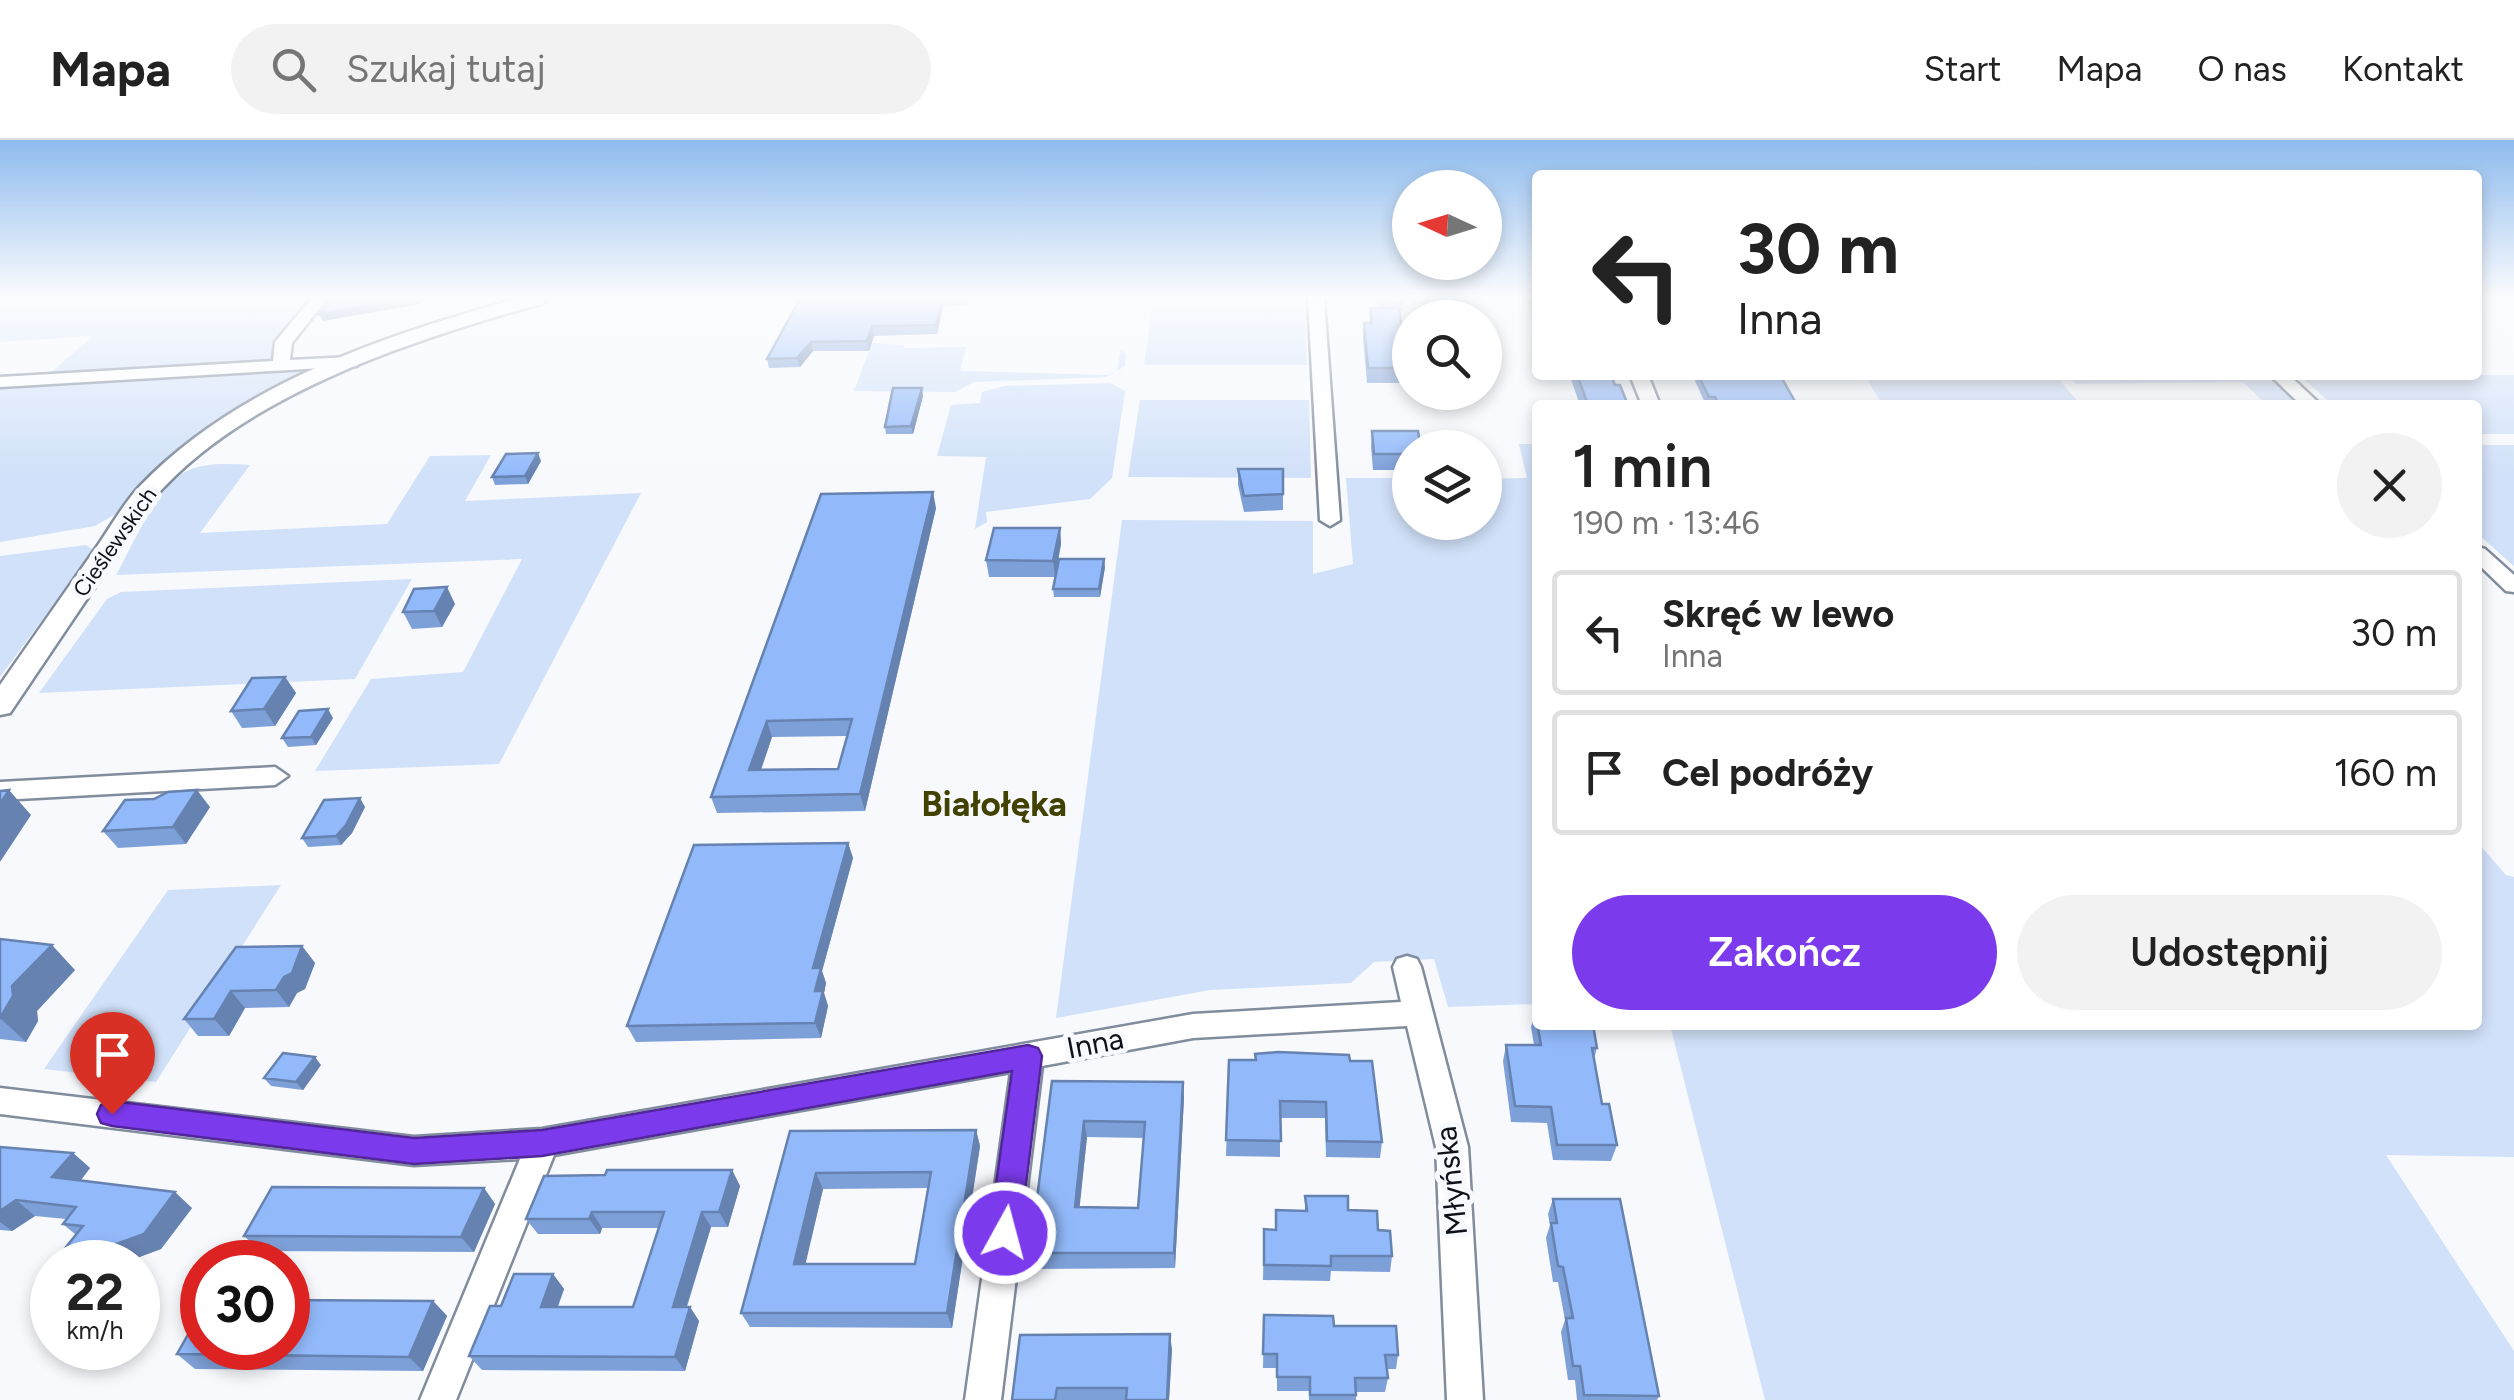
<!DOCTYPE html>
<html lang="pl">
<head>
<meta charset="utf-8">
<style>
	body { margin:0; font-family:Figtree,sans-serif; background:#f2f2f2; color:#222; height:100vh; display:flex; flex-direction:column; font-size:38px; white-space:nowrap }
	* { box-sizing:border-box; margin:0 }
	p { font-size:32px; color:#767676 }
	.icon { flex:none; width:55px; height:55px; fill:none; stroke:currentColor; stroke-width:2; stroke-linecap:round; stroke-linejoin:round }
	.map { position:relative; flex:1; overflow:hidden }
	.sheet { position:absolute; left:1532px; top:260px; width:950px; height:630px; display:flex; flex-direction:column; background:#fff; border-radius:10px; box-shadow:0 5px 15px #0003 }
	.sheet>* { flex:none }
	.banner { position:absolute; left:1532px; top:30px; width:950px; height:210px; border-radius:10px; box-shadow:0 5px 15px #0003; background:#fff; color:#222; overflow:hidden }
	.needle { width:65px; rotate:274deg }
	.buttons { position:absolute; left:1392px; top:30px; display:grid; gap:20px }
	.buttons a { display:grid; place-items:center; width:110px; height:110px; border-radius:50%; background:#fff; box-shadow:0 5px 15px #0003; font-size:50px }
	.speed { position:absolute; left:30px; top:1100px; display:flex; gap:20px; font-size:50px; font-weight:700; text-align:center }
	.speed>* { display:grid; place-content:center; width:130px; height:130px; border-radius:50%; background:#fff; box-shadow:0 5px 15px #0003; line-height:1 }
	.speed small { font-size:25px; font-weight:400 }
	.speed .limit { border:15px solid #d22; background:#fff; color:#111 }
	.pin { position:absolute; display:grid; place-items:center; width:85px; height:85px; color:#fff; margin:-102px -42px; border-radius:50% 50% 50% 0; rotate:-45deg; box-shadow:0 0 10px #0007 }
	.pin .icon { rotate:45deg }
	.me { position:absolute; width:110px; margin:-55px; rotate:7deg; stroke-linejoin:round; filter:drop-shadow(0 0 8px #0008) }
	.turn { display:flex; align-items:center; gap:35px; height:210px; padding:0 40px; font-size:45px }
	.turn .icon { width:130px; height:130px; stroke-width:2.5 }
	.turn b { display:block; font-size:70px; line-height:85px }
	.round { display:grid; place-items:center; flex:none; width:105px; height:105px; border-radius:52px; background:#f2f2f2 }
	.overview { display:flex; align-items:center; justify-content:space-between; height:170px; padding:0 40px }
	h1 { font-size:60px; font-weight:600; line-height:75px }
	.button { display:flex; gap:20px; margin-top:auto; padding:20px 40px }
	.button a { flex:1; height:115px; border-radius:60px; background:#7c3aed; color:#fff; font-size:40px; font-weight:600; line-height:115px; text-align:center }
	.button a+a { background:#f2f2f2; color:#222 }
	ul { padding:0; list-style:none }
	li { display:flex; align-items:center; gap:30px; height:125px; margin:0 20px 15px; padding:0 20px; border:5px solid #e0e0e0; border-radius:10px }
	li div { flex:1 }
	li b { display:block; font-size:38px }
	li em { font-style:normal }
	header { display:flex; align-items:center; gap:60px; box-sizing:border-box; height:140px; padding:0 50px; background:#fff; border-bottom:2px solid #e0e0e0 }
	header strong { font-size:48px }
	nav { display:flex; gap:55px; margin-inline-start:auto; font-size:35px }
	.search { width:700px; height:90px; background:#f2f2f2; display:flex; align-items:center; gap:25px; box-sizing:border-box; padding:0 35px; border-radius:55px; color:#767676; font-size:38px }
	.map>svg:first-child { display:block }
	.green { fill:#d1e1f9 }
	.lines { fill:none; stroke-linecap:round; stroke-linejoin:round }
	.minor-casing { stroke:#818c9d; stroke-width:5 }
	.tertiary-casing { stroke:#818c9d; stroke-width:5 }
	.minor { fill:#fff; fill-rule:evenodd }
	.tertiary { fill:#fff; fill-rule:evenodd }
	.wall { fill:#7ea0d8; fill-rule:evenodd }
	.shaded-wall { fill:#6682b0 }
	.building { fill:#92bafb; stroke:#6682b0; stroke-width:2.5; fill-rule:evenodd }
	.route { fill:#7c3aed; stroke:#51269a; stroke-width:2.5 }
	.labels { text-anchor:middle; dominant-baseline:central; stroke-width:10; stroke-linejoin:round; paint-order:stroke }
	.far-street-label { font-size:22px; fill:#0e1218; stroke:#f7f9fd }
	.near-street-label { font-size:30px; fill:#0e1218; stroke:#f7f9fd }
	.district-label { font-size:35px; font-weight:bold; fill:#414100; stroke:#f7f9fd }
</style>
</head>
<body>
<header>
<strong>Mapa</strong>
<div class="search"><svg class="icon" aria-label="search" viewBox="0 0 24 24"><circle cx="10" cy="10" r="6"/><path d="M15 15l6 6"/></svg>Szukaj tutaj</div>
<nav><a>Start</a><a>Mapa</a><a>O nas</a><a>Kontakt</a></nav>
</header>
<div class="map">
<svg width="2514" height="1260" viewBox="0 0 2514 1260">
	<rect width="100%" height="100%" fill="#f7f9fd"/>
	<path class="green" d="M0 159H309L275 200 272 222 49 234 93 196 0 202Z
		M1153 159H1304L1307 225H1144Z
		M872 203 904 205V208L966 207 960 231 1108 235 1117 231 1121 209 1126 214 1125 226 1107 237 974 242 955 252 854 251Z
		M295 229 311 230 199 297 162 325 117 373 95 386 0 402V245Z
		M1864 235H2055L2081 265H1883Z
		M2067 235H2266L2299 265H2267L2243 242 2076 244Z
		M2299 235H2514V294H2478V265H2333Z
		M1110 243 1125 251 1112 338 1090 359 986 372 987 382 975 389 986 317 937 316 951 265 980 263 982 252 1004 246Z
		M1140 260H1309L1311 338 1128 337Z
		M1519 304H1537V864L1448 867 1434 819 1374 822 1351 843 1210 850 1056 878 1122 380 1313 381V434L1353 424 1346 338H1410V382H1485V339L1527 338Z
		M2478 305H2514V426L2478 394Z
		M491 315 465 361 641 353 499 624 315 631 371 539 463 532 522 419 116 435C132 407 158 344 187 331 207 322 229 324 250 325L200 393 387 384 430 316Z
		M86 405 94 410 0 537V416Z
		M412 439 355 539 39 553 107 459 121 452Z
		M2478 703 2506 735 2514 737V1017L2386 1015 2514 1211V1260H1765L1670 885H2478Z
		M281 745 156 942 44 929 168 750Z"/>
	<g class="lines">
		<defs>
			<path id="minor" d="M311 159H327L292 203 290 220 351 217 357 218V226L0 247V237L273 221 275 202Z
				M1308 159H1324L1340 380 1330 386 1320 380Z
				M1630 235H1648L1660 265H1642Z
				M2270 235H2289L2321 265H2301Z
				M2478 407 2485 409 2514 435V452L2506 451 2478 424Z
				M275 627 288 636 275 645 0 660V642Z
				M1407 816 1417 819 1421 827 1468 1007 1483 1260H1447L1436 1007 1407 886 1193 898 1042 926 1001 1260H965L1011 932 554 1015 456 1260H420L520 1019 414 1025 0 974V948L414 997 542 989 1193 874 1401 862 1393 827 1397 819Z"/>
			<path id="tertiary" d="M516 159H547L544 163C415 199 245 253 154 358 137 379 123 405 108 428 75 476 43 524 10 573L0 575V545C32 499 64 453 96 408 110 388 123 364 140 346 237 245 384 195 516 159Z"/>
		</defs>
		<use href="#minor" class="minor-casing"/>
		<use href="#tertiary" class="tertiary-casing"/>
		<use href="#minor" class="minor"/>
		<use href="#tertiary" class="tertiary"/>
	</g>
	<path class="wall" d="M800 159H969L967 165 943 167 937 194 874 196 869 211H813L800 227 769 228 767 219Z
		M1375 159H1402L1403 171H1399L1408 228 1406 243H1367L1363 198 1364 183H1370V168H1378Z
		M1526 159H1538V185H1535Z
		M1563 235H1603L1615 245 1628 265H1580L1570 237H1563Z
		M1696 235H1780L1797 265H1706L1695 241Z
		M923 256 913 294H886L885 287Z
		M1372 291 1410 308V330H1373L1371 307Z
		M541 321 528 344 495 345 492 337Z
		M1238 329H1283V370L1244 372 1238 345Z
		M821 354 936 368 865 671 717 673 711 657ZM847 596 838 629 761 630 772 597Z
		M1060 388 1061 404 1055 437H989L986 420Z
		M1105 427 1100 457H1054L1053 449Z
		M455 464 442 487 412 489 403 472Z
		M285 537 296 553 275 586 242 588 231 571Z
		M333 578 316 605 288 607 282 598Z
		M154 659 210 667 186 704 118 708 103 691Z
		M365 667 352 693 341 705 308 707 302 698Z
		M848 703 853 718 822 831 826 843 824 853 828 866 821 898 636 902 627 886Z
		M0 799 75 830 37 871 38 881 26 902 0 899Z
		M302 806 315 823 305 849 297 853 289 867 245 868 229 896H198L184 879Z
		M1535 871 1597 908 1594 919 1602 964 1617 1005 1611 1021 1553 1020 1547 983 1511 982 1503 921 1506 905H1534L1531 887Z
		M1229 920 1350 921 1382 1002 1380 1018 1326 1017 1325 978H1280V1017L1226 1016Z
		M321 925 303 950 271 946 264 938Z
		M1052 941 1183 942 1184 958 1175 1128 1034 1129 1030 1113ZM1087 997 1144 998 1138 1068 1079 1067Z
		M976 990 980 1006 952 1188 750 1187 741 1173 790 991ZM928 1048 915 1124H805L823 1049Z
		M0 1007 73 1013 90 1028 81 1040 192 1068 161 1109 134 1119 131 1122H75L62 1112 76 1095 63 1084 66 1079 35 1076 12 1091 0 1090Z
		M732 1030 740 1046 728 1087H711L687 1167H690L699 1181 685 1231 482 1230 469 1216 501 1166 553 1134 564 1149 558 1167H633L659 1088H602L600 1094H538L526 1079Z
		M484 1048 495 1064 474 1112 260 1111 244 1096Z
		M1305 1056 1348 1070 1378 1090 1392 1116 1390 1132 1331 1131 1330 1141 1263 1140 1264 1089 1276 1090 1305 1070Z
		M1553 1059 1659 1256 1657 1260H1577L1575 1240H1568L1561 1192 1565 1180 1558 1142H1553L1546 1098 1550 1085 1548 1074Z
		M433 1161 447 1176 423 1231 195 1229 177 1214Z
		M1264 1175 1334 1186 1398 1215 1396 1229H1387L1388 1238 1385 1252H1356V1260H1309V1251H1277V1228H1263Z
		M1172 1209 1169 1260H1012Z"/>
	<path class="shaded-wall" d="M407 159H426L421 164 323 181 319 174Z
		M942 159 943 167 937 194 936 185Z
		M872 186 874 196 869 211 867 201Z
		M811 202 813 211 800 227 797 218Z
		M922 248 923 256 913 294 911 286Z
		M538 313 541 321 528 344 525 336Z
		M933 352 936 368 865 671 860 654Z
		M1060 388 1061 404 1055 437 1053 421Z
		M1104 419 1105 427 1100 457 1099 449Z
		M447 447 455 464 442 487 434 471Z
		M285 537 296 553 275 586 264 569Z
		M328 569 333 578 316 605 311 597Z
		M767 581 772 597 755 647 749 630Z
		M9 650 31 675 0 722V664Z
		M197 650 210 667 186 704 173 687Z
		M360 658 365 667 352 693 341 705 336 696Z
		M848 703 853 718 822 831 826 843 824 853 828 866 821 898 815 883V851L813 828Z
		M52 805 75 830 37 871 38 881 26 902 0 878 12 846Z
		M302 806 315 823 305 849 297 853 289 867 276 850Z
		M231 851 245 868 229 896 214 879Z
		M315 917 321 925 303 950 296 942Z
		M1183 942 1184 958 1175 1128 1174 1113Z
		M1084 981 1087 997 1078 1083 1075 1067Z
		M976 990 980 1006 952 1188 947 1173Z
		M73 1013 90 1028 71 1053 52 1037Z
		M732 1030 740 1046 728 1087 719 1072Z
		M816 1033 823 1049 802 1139 794 1124Z
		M484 1048 495 1064 474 1112 461 1097Z
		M175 1052 192 1068 161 1109 134 1119 131 1122H111L105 1118 116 1104Z
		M16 1060 35 1076 12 1091 0 1082V1071Z
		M592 1072 602 1088 600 1094 589 1079Z
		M702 1072 711 1087 682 1181 673 1167Z
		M553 1134 564 1149 552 1181 541 1167Z
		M433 1161 447 1176 423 1231 409 1217Z
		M690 1167 699 1181 685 1231 675 1217Z
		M1170 1194 1172 1209 1169 1260H1167Z"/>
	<path class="building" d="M334 159H407L319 174Z
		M800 159H942L936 185 872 186 867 201 811 202 797 218 767 219Z
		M1378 159H1402L1403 163 1380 164Z
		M1370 168H1399L1408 228H1368L1364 183H1372Z
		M1577 235 1611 236 1615 245H1620L1628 265H1588Z
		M1698 235H1780L1797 265H1719L1715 257H1709Z
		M893 248H922L911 286 885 287Z
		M1372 291H1418L1421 308H1410V314H1374Z
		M538 313 525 336 492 337 506 314Z
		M1238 329H1283V354L1244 356Z
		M933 352 860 654 711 657 821 354ZM852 579 838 629 749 630 767 581Z
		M994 388H1060L1053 421 986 420Z
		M1059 419H1104L1099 449H1053Z
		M447 447 434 471 403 472 414 449Z
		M285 537 264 569 231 571 252 538Z
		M328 569 311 597 282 598 299 571Z
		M9 650 0 664V651Z
		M197 650 173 687 103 691 125 660 154 659 168 652Z
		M360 658 346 685 336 696 302 698 324 660Z
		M848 703 813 828H821L815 851H823L815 883 627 886 694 705Z
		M0 799 52 805 12 846 13 856 0 878Z
		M302 806 292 833 284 837 276 850 231 851 214 879H184L236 807Z
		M1535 871H1538V885H1593L1597 908H1592L1602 964H1609L1617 1005H1557L1551 967 1515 966 1506 905H1541Z
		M1278 912 1349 915 1350 921H1372L1382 1002 1327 1001 1326 962 1280 961 1281 1001 1226 1000 1229 920H1256L1255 914Z
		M283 913 315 917 296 942 264 938Z
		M1052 941 1183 942 1174 1113H1030ZM1084 981 1145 982 1138 1068 1075 1067Z
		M976 990 947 1173H741L790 991ZM931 1032 915 1124H794L816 1033Z
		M0 1007 73 1013 52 1037 175 1052 144 1094 116 1104 105 1118 62 1112 83 1086 63 1084 76 1067 16 1060 0 1071Z
		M607 1030H732L719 1072H702L673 1167H690L675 1217 469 1216 490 1166H501L514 1134H553L541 1167H633L664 1072H592L589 1079H526L544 1036 605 1035Z
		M272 1047 484 1048 461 1097 244 1096Z
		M1305 1056H1348V1070L1377 1071 1378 1090 1390 1091 1392 1116H1331V1126L1264 1125V1089L1276 1090V1070L1307 1071Z
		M1553 1059H1620L1659 1256 1584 1255 1580 1226H1573L1566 1178H1573L1563 1127 1558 1126 1551 1083H1557Z
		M288 1160 433 1161 409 1217 177 1214 202 1170V1208H288Z
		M1264 1175 1333 1176 1334 1186H1396L1398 1215H1385L1388 1238H1355L1356 1255H1310V1237H1277V1214H1263Z
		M1170 1194 1167 1260H1126L1127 1248H1057L1055 1260H1012L1020 1195Z"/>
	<linearGradient id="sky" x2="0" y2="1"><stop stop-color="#8ebbee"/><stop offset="0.47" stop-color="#fbfcfe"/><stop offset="1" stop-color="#fbfcfe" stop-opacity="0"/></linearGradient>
	<rect width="2514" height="335" fill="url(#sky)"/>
	<path class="route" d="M1028 905 1038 908 1042 916 1020 1093 1016 1103 1005 1108 994 1103 989 1093 1012 931 542 1016 414 1024 112 986 101 983 97 974 101 965 112 961 414 998 542 990Z"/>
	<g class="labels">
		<g class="far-street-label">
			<text transform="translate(115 402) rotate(-55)">Cieślewskich</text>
		</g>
		<g class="near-street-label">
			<text transform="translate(1095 903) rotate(-11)">Inna</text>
			<text transform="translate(1451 1041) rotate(-96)">Młyńska</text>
		</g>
		<g class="district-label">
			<text x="994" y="664">Białołęka</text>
		</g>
	</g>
</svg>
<div class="buttons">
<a><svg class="needle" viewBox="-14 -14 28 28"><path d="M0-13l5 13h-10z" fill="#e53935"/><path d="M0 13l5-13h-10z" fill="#767676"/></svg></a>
<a><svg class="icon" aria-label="search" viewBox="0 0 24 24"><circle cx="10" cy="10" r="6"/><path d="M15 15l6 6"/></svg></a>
<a><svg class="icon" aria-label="layers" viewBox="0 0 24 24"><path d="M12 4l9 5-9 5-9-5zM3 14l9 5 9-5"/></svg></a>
</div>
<div class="speed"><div>22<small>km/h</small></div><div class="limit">30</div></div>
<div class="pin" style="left:112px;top:974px;background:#d93025"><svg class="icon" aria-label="arrive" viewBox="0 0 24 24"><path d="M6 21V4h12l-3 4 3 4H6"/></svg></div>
<svg class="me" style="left:1005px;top:1093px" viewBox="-20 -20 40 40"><circle r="17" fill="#7c3aed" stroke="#fff" stroke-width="3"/><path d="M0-11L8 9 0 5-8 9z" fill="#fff"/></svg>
<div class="banner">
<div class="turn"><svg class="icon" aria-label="left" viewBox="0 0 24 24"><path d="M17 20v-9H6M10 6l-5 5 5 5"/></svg><div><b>30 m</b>Inna</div></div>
</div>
<section class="sheet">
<div class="overview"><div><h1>1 min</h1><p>190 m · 13:46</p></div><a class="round"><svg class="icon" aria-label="close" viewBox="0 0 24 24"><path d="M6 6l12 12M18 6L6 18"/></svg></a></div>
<ul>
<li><svg class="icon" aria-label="left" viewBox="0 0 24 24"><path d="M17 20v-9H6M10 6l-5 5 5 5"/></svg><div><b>Skręć w lewo</b><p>Inna</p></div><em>30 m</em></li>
<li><svg class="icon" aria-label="arrive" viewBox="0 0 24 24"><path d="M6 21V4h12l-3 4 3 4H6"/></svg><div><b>Cel podróży</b></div><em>160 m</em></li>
</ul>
<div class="button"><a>Zakończ</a><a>Udostępnij</a></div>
</section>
</div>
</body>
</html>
